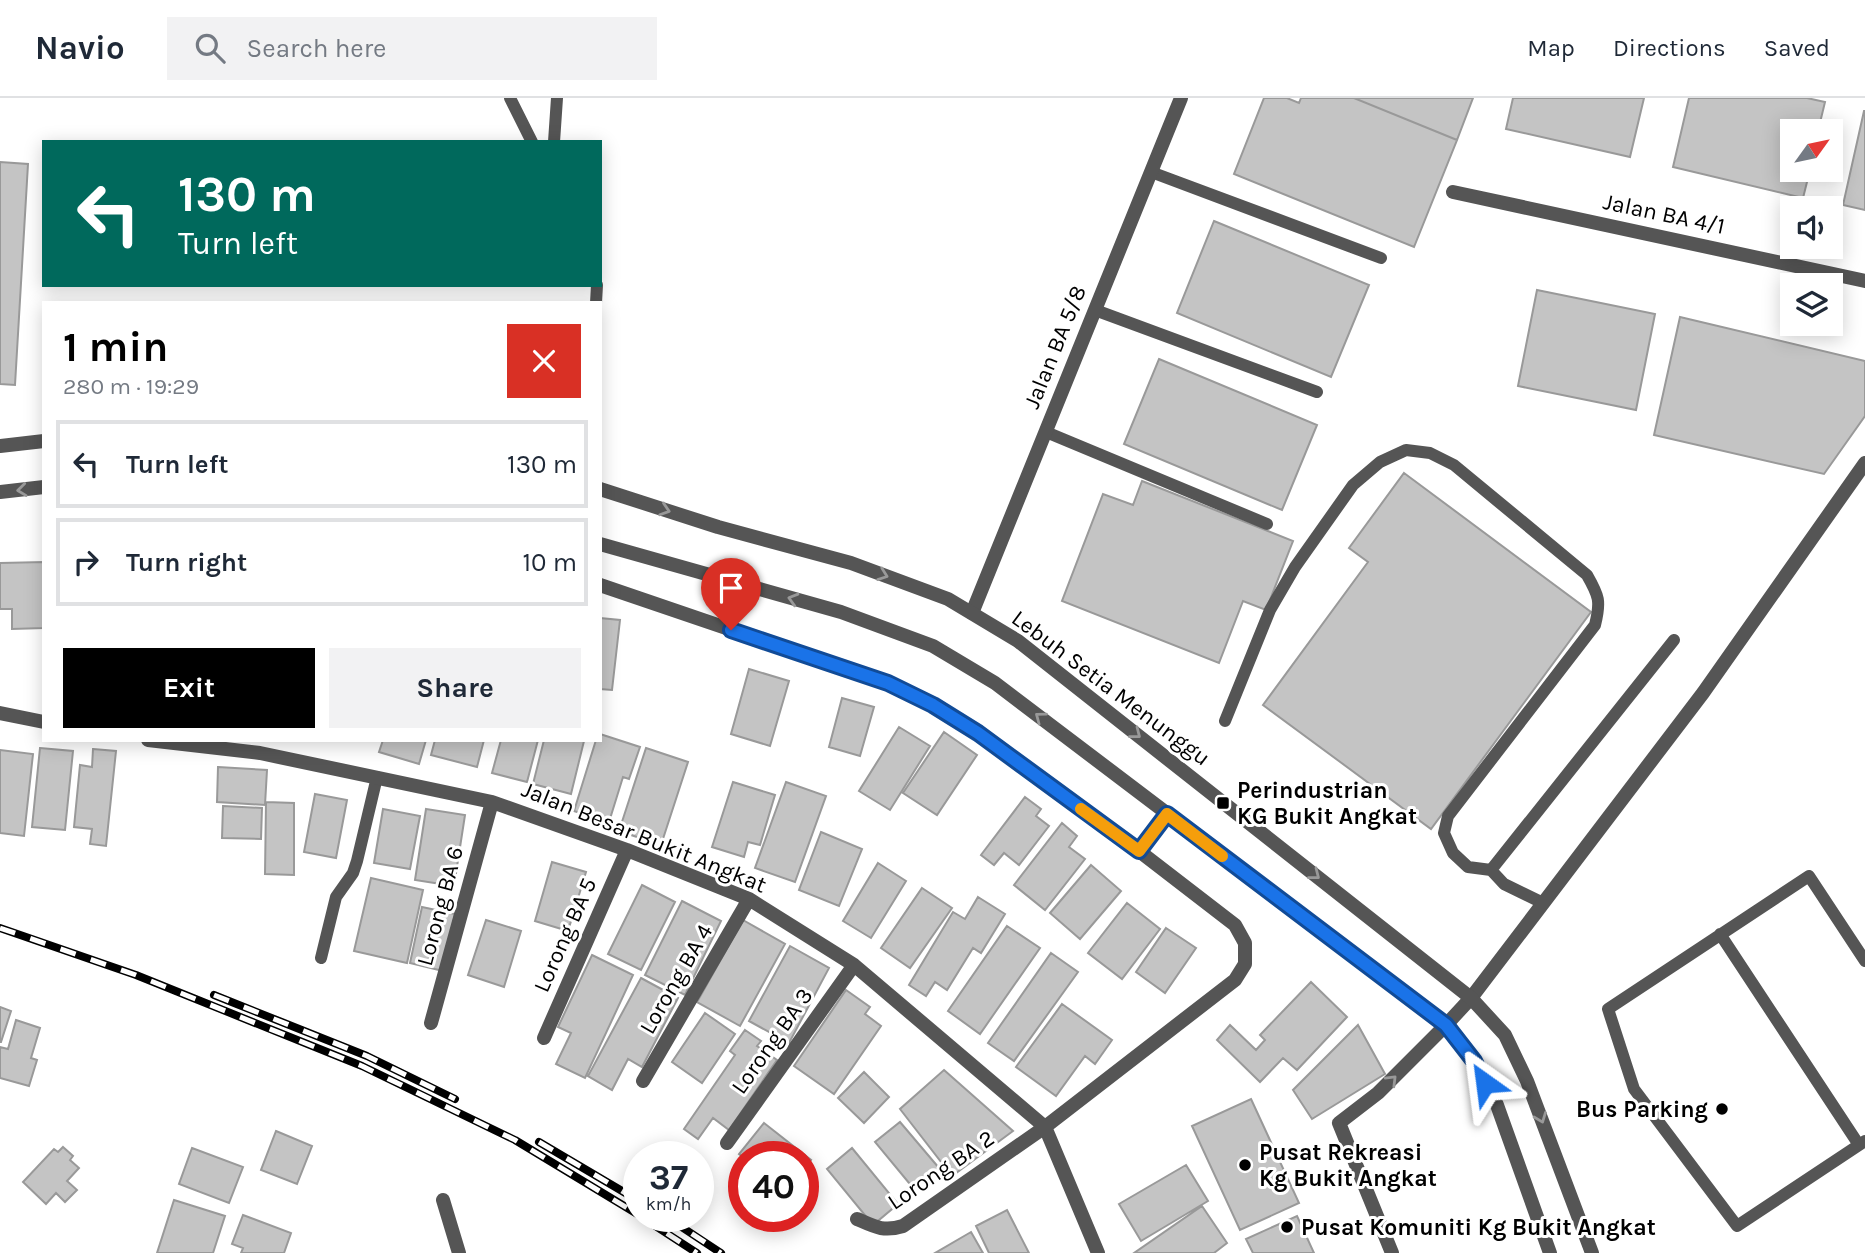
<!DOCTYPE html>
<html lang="en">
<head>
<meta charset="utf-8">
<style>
	body { margin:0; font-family:Karla,sans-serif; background:#f2f2f3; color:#1f2937; height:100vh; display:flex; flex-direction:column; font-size:26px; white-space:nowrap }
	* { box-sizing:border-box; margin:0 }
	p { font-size:23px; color:#747a83 }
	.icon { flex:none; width:38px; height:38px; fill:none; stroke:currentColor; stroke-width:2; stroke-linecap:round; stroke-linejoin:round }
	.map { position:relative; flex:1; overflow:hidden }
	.drawer { position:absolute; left:42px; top:203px; width:560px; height:441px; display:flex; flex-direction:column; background:#fff; border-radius:0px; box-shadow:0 4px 18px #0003 }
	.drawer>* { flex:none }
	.hud { position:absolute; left:42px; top:42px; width:560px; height:147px; border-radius:0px; box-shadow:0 4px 18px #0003; background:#00695c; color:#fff; overflow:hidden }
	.needle { width:46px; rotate:57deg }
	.tools { position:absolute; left:1780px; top:21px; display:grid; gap:14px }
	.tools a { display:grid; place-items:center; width:63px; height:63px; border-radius:0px; background:#fff; box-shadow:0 4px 18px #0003; font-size:35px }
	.speed { position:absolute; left:623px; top:1043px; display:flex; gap:14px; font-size:35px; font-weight:700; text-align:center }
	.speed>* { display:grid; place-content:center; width:91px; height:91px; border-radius:50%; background:#fff; box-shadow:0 4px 18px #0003; line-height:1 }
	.speed small { font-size:18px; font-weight:400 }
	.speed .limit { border:10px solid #d22; background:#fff; color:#111 }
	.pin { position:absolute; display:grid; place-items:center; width:60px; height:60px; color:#fff; margin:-72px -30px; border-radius:50% 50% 50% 0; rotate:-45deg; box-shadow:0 0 7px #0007 }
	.pin .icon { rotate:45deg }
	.me { position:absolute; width:77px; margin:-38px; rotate:329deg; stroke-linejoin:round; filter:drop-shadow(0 0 5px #0008) }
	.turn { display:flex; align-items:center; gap:24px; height:147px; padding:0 21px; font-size:32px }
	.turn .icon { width:91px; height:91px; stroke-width:2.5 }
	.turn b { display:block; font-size:49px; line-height:60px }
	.round { display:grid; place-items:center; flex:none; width:74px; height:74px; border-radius:0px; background:#f2f2f3 }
	.summary { display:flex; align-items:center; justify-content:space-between; height:119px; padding:0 21px }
	h1 { font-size:42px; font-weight:700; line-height:52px; color:#000 }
	.action { display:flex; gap:14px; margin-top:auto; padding:14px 21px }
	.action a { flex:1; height:80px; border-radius:0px; background:#000; color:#fff; font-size:28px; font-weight:700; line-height:80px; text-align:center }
	.action a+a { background:#f2f2f3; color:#1f2937 }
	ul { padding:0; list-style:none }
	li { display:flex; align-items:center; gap:21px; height:88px; margin:0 14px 10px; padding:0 7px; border:4px solid #e0e1e3; border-radius:0px }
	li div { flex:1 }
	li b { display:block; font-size:26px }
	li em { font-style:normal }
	header { display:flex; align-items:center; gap:42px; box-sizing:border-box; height:98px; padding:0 35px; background:#fff; border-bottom:2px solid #e0e1e3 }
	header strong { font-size:33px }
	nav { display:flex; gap:38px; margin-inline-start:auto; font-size:24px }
	.search { width:490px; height:63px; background:#f2f2f3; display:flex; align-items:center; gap:18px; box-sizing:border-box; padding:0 24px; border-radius:0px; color:#747a83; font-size:26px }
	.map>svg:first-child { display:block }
	.building { fill:#c4c4c4; stroke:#999; stroke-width:2 }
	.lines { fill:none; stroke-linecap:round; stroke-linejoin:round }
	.service { stroke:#555; stroke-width:12 }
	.minor { stroke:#555; stroke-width:14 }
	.tertiary { stroke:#555; stroke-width:14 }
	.rail-casing { stroke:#000; stroke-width:8 }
	.rail { stroke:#fff; stroke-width:5; stroke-dasharray:16; stroke-linecap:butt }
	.oneway { stroke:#999 }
	.route-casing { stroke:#114b97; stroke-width:18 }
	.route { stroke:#1a73e8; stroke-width:12 }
	.slow { stroke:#f59e0b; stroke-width:12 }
	.poi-dot { fill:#000; stroke:#fff; stroke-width:2.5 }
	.labels { text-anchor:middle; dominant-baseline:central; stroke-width:6; stroke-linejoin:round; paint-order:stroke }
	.street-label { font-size:23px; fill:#000; stroke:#fff }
	.poi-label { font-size:23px; font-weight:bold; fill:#000; stroke:#fff; text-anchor:start }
</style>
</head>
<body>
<header>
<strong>Navio</strong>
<div class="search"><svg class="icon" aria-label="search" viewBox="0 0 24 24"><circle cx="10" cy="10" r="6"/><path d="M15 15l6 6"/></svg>Search here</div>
<nav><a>Map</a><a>Directions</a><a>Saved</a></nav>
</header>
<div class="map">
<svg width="1865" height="1155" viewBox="0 0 1865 1155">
	<rect width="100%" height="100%" fill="#fff"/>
	<path class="building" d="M1264 0H1287L1299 5 1301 0H1354L1457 42 1414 149 1234 76Z
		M1354 0H1473L1457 42Z
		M1513 0H1644L1630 59 1506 31Z
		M1689 0H1807L1825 4 1818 33H1792V72H1810L1803 100 1673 69Z
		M1864 13H1865V112L1843 107Z
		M0 64 28 66 15 287 0 286Z
		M1214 123 1369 187 1331 279 1177 215Z
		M1537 192 1655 216 1636 312 1518 288Z
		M1680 219 1865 263V318L1824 376 1654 337Z
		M1159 261 1317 327 1282 412 1124 346Z
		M1404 375 1591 514 1431 731 1263 607 1368 464 1349 450Z
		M1142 383 1293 443 1266 512 1243 503 1219 565 1062 503 1103 396 1133 407Z
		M44 464V530L12 531V511H0V465Z
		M600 520 620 522 612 592 600 591Z
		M749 571 789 583 770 648 731 636Z
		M842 600 874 609 860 658 829 649Z
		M899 629 930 648 890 712 859 693Z
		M944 634 977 657 937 717 903 695Z
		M600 636 640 649 629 681 623 679 609 724 574 713 596 642H600Z
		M383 642H426L419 666 379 654Z
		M435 642H484L477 669 431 657Z
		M501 642H538L527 684 492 675Z
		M544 642 584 643 571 696 533 686Z
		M40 650 73 653 65 732 32 729Z
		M646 650 688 664 661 747 619 733Z
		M93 651 116 653 106 748 90 746 92 731 74 729 80 667 92 669Z
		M0 652 33 656 24 738 0 735Z
		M218 669 267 672 265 707 217 704Z
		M733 684 775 697 760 747 748 744 744 759 712 749Z
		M786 684 826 698 795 784 755 770Z
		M315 696 347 702 336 760 304 754Z
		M1025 699 1041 711 1036 718 1049 728 1019 767 1004 755 994 767 981 757Z
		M266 704 294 705V777L265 776Z
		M223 708 262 710 261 741 222 740Z
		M383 711 420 718 410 771 374 765Z
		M426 711 465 717 454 788 415 782Z
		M1062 725 1077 738 1069 749 1085 761 1045 812 1014 787Z
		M821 734 862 751 839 808 799 792Z
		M552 764 586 774 568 833 535 823Z
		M878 765 906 783 871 840 843 823Z
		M1091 767 1121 793 1080 841 1050 815Z
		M371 780 423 792 407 865 354 853Z
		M642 787 675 804 641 872 608 856Z
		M922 790 952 810 910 870 881 850Z
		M978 799 1005 816 981 855 973 850 947 892 935 884 926 898 909 887 953 814 965 821Z
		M682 803 721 823 685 897 645 877Z
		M1127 805 1160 831 1122 881 1088 855Z
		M422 809 455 816 443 873 410 865Z
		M486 822 521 833 504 889 468 877Z
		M743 822 785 846 740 928 697 904Z
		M1007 828 1040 850 980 936 948 913Z
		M1166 830 1196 850 1165 895 1136 874Z
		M790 848 829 870 789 945 749 923Z
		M1051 855 1078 874 1014 963 988 945Z
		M592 857 633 877 585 980 556 966 571 935 558 929Z
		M641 880 678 900 642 969 628 961 612 992 588 978Z
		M1311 884 1347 919 1297 972 1283 960 1260 984 1217 942 1230 927 1256 952 1265 942 1260 937Z
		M846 892 870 909 865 916 881 928 834 996 794 968Z
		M1062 906 1112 942 1095 966 1085 958 1056 998 1016 969Z
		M0 909 11 913 1 944H0Z
		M705 915 735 936 702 985 672 964Z
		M16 922 40 930 31 960 37 962 29 988 0 980V949L8 951Z
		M1358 927 1385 976 1312 1021 1293 992Z
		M745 932 761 943 757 948 777 962 729 1032 713 1020 698 1041 684 1031 735 957 730 953Z
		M944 972 1013 1033 952 1078 900 1011Z
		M864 974 889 999 864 1025 838 1000Z
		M1251 1001 1299 1105 1240 1132 1192 1028Z
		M900 1024 939 1070 914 1091 875 1044Z
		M764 1025 811 1062 803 1072V1059H744V1060L739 1056Z
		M276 1033 312 1048 297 1086 261 1072Z
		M63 1049 73 1058 70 1062 79 1070 67 1083 77 1092 65 1104 56 1095 46 1106 23 1084 54 1051 58 1054Z
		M192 1050 243 1069 229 1105 179 1086Z
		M852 1050 898 1106 873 1127 827 1071Z
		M1186 1067 1208 1103 1141 1143 1119 1106Z
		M174 1102 225 1118 213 1155H157Z
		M1202 1108 1227 1145 1214 1155H1134Z
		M1007 1112 1029 1155H989L976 1128Z
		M243 1117 291 1135 284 1155H241L243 1150 232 1146Z
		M1297 1118 1314 1155H1253L1246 1141Z
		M971 1134 983 1155H935Z"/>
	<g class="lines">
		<path class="service" d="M510 0 532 44
			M554 44 557 0
			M1151 74 1381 160
			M596 205 597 187
			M1095 212 1317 294
			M1046 334 1267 426
			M1225 623 1270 512 1295 469 1353 387 1380 364 1406 352 1430 355 1454 367 1587 477C1599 498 1601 503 1595 527L1448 718 1444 735 1453 755 1468 769 1491 772
			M1543 805 1504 786 1491 772 1674 542
			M1720 836 1859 1047
			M321 860 336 799 353 775 357 763 377 679
			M1865 863 1809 778 1608 911 1634 991 1737 1128 1865 1043"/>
		<path class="minor" d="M1453 94 1865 183
			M600 487 888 585 934 607 978 635 1139 753 1235 827 1245 845V866L1235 882 1045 1029 903 1128C884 1134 875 1129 857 1121
			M972 515 1181 0
			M0 615 44 624
			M148 642 260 655 492 704 627 752 749 801 854 867 1045 1029 1098 1155
			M1139 753 1167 716
			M431 925 492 704
			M544 940 627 752
			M643 983 749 801
			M727 1045 854 867
			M443 1102 459 1155
			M1392 1155 1339 1025 1378 995 1446 927 1471 900 1703 595 1865 365"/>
		<path class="tertiary" d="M0 348 44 343
			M600 391 718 429 851 465 948 501 1018 543 1471 900 1505 937 1527 983 1592 1155
			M0 394 44 389
			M600 446 841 514 933 548 995 585 1446 927 1474 963 1497 1007 1550 1155"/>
		<defs>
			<path id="rail" d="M0 830 136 877 362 968 515 1042 639 1117
				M214 897 367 958 455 1001
				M539 1044 639 1103
				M640 1118 697 1155
				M665 1118 721 1155"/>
		</defs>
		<use href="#rail" class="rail-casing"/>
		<use href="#rail" class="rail"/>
	</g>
	<defs><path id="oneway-chevron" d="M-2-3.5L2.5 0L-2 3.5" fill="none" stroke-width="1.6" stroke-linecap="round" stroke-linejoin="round" transform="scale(1.75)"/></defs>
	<g class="oneway">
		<use href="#oneway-chevron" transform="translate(22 392) rotate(173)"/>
		<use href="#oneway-chevron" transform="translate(665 412) rotate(18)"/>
		<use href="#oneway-chevron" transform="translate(883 477) rotate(20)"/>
		<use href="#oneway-chevron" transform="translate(793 501) rotate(-164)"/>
		<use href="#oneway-chevron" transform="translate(1040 619) rotate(-143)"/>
		<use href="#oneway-chevron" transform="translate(1136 636) rotate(38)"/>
		<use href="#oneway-chevron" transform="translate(1315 777) rotate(38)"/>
		<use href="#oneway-chevron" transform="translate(1392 982) rotate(-45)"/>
		<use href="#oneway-chevron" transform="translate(1541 1020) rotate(69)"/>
	</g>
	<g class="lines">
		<defs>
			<path id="route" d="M731 532 888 585 933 607 978 635 1139 753 1167 716 1446 927 1474 963 1485 985"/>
		</defs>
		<use href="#route" class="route-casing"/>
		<use href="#route" class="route"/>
		<path class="slow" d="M1081 711 1139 753 1167 716 1222 758"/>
	</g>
	<g class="poi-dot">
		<rect x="1216" y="698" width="14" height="14" rx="3.5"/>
		<circle cx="1722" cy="1011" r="7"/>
		<circle cx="1245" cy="1067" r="7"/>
		<circle cx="1287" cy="1129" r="7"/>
	</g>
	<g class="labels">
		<g class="street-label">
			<text transform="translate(1664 116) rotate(12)">Jalan BA 4/1</text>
			<text transform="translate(1055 249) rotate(-68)">Jalan BA 5/8</text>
			<text transform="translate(1111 590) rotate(37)">Lebuh Setia Menunggu</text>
			<text transform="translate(644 739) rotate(22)">Jalan Besar Bukit Angkat</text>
			<text transform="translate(440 808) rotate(-75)">Lorong BA 6</text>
			<text transform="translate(565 837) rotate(-66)">Lorong BA 5</text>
			<text transform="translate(676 881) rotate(-60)">Lorong BA 4</text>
			<text transform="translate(772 943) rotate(-55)">Lorong BA 3</text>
			<text transform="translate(941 1072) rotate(-34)">Lorong BA 2</text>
		</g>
		<g class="poi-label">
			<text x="1237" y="692">Perindustrian<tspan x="1237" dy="26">KG Bukit Angkat</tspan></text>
			<text x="1708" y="1011" text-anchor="end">Bus Parking</text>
			<text x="1259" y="1054">Pusat Rekreasi<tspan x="1259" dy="26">Kg Bukit Angkat</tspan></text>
			<text x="1301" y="1129">Pusat Komuniti Kg Bukit Angkat</text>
		</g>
	</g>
</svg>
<div class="tools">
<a><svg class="needle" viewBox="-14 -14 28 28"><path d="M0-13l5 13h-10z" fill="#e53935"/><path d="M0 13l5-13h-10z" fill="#747a83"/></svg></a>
<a><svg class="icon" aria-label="sound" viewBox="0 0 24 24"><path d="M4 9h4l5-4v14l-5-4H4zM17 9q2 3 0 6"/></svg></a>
<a><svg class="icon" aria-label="layers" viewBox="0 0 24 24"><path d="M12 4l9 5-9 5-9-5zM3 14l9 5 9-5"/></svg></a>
</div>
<div class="speed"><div>37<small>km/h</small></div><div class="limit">40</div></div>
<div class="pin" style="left:731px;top:532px;background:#d93025"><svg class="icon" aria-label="arrive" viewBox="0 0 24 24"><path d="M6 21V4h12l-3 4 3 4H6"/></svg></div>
<svg class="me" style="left:1485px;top:985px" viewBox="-20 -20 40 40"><path d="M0-17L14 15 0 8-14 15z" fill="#1a73e8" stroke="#fff" stroke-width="4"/></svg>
<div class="hud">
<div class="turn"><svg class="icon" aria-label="left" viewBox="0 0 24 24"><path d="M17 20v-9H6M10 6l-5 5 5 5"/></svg><div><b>130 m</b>Turn left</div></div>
</div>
<section class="drawer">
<div class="summary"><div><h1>1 min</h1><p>280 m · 19:29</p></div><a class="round" style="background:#d93025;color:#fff"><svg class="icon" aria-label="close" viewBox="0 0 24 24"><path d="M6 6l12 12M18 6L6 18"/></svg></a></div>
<ul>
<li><svg class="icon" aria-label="left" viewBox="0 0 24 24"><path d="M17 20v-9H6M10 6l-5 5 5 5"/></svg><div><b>Turn left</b></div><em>130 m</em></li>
<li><svg class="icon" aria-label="right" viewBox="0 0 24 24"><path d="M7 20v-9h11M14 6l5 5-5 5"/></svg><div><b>Turn right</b></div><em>10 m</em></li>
</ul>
<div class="action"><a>Exit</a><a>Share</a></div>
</section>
</div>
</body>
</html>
